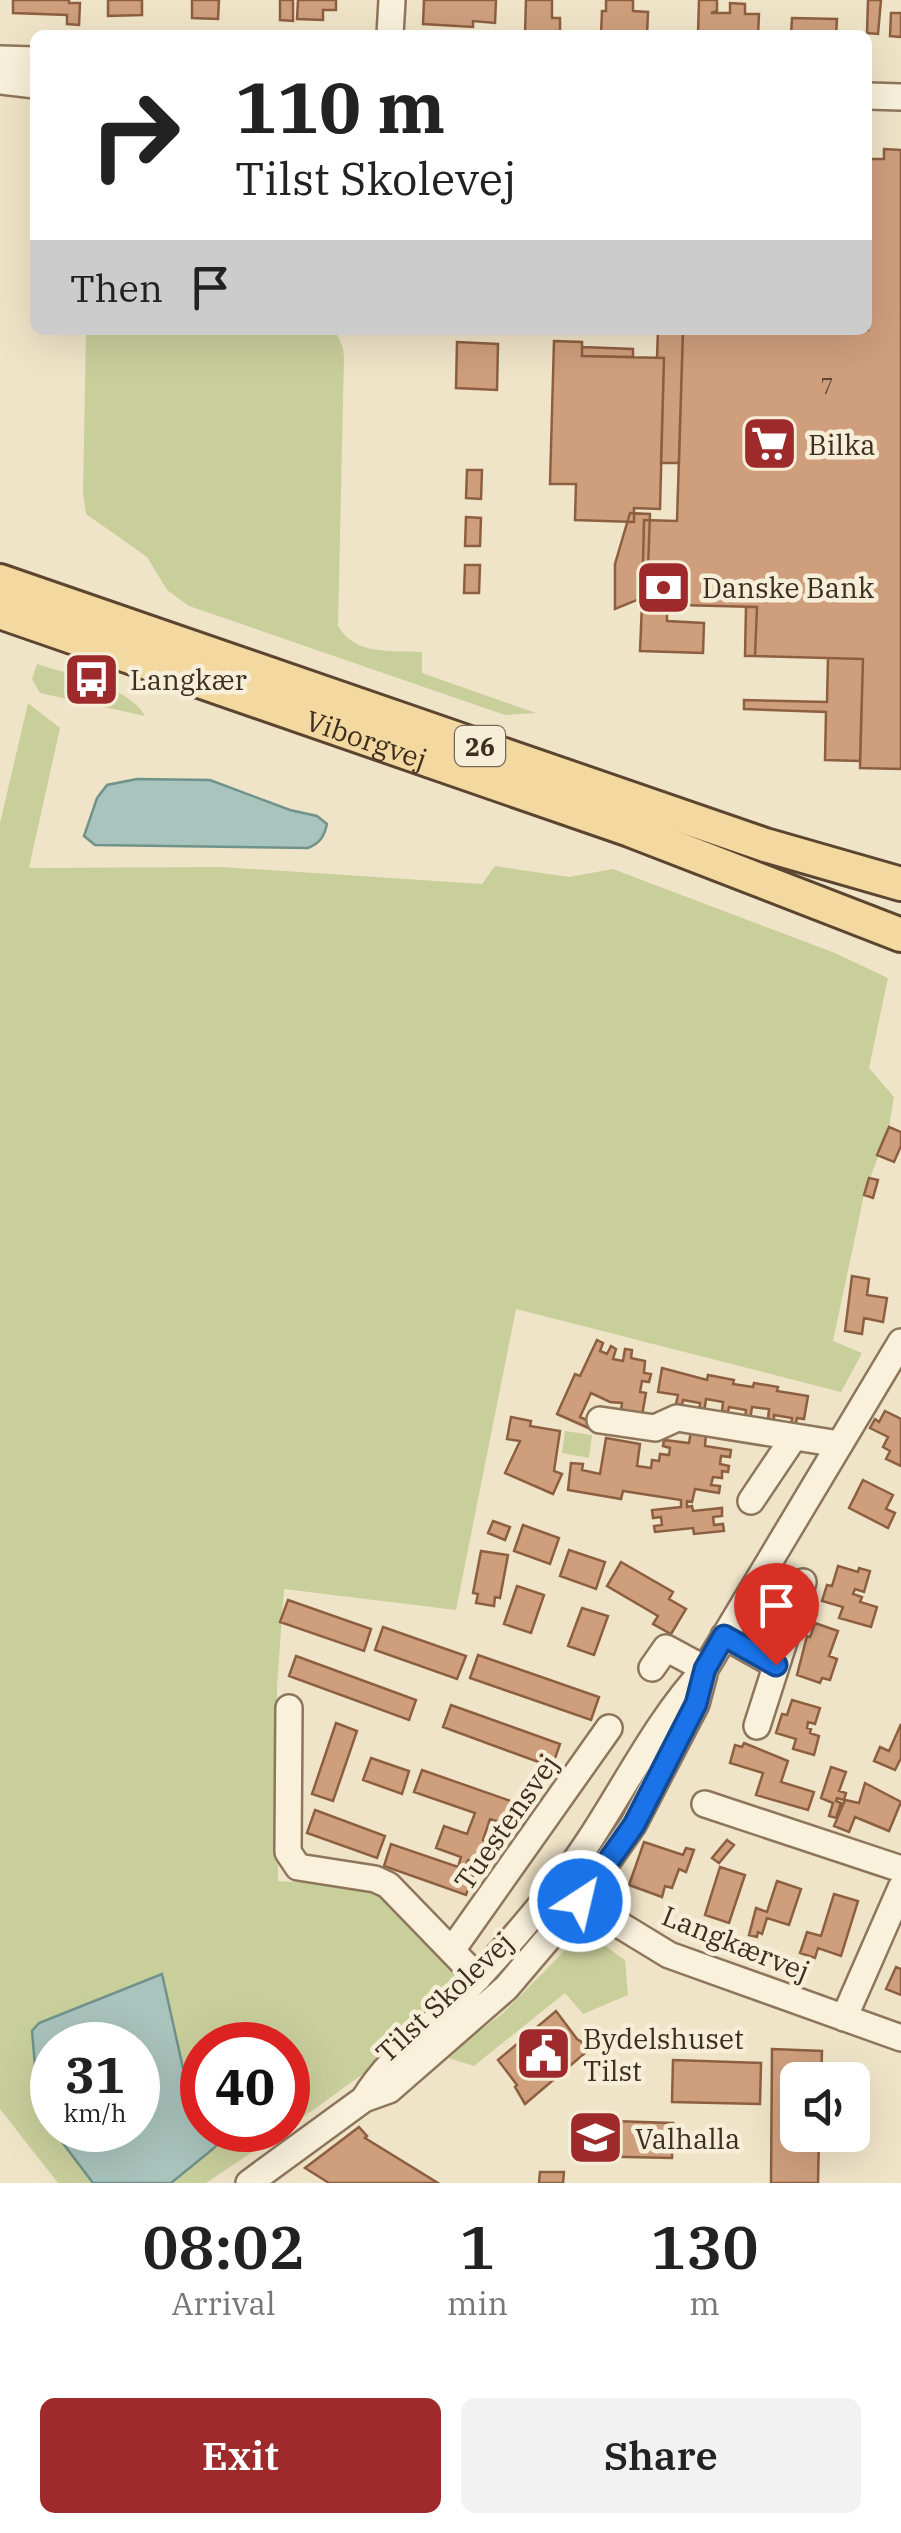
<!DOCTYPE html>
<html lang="en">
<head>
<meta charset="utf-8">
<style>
	body { margin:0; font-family:"IBM Plex Serif",serif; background:#f2f2f2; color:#222; height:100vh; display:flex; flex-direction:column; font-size:38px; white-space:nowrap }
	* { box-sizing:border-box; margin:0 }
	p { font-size:32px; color:#767676 }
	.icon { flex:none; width:55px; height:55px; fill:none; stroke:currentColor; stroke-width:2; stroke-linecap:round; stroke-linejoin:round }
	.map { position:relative; height:2183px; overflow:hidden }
	.sheet { display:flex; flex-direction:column; background:#fff; flex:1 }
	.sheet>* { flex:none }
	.banner { position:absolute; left:30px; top:30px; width:842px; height:305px; border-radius:15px; box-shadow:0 10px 40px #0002; background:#fff; color:#222; overflow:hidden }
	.controls { position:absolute; left:780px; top:2062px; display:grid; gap:20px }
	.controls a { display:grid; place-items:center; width:90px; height:90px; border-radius:15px; background:#fff; box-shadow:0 10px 40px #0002; font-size:50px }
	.speed { position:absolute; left:30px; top:2022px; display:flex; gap:20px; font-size:50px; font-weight:700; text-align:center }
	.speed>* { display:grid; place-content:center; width:130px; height:130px; border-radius:50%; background:#fff; box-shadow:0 10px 40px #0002; line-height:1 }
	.speed small { font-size:25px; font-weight:400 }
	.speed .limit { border:15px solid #d22; background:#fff; color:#111 }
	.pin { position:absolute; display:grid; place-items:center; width:85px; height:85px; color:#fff; margin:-102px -42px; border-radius:50% 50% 50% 0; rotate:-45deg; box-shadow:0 0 10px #0007 }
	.pin .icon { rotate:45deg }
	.me { position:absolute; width:110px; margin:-55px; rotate:35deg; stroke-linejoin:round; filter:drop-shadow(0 0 8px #0008) }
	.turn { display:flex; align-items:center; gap:35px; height:210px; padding:0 40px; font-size:45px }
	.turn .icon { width:130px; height:130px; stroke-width:2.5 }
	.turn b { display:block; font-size:70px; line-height:85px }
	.then { display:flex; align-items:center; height:95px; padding:0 40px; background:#0003; gap:20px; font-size:38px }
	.eta { display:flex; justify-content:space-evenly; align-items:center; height:170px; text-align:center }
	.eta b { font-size:60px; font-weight:600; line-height:70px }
	.primary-button { display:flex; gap:20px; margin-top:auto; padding:20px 40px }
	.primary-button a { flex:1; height:115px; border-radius:15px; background:#9e2a2b; color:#fff; font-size:40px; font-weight:600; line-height:115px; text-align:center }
	.primary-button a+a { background:#f2f2f2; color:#222 }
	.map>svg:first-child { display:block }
	.green { fill:#c9cf9b }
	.water { fill:#a9c4bc; stroke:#6f938a; stroke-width:2.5 }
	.building { fill:#cf9f7d; stroke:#8d5f41; stroke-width:2.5 }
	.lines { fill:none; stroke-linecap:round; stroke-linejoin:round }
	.minor-casing { stroke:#8d765c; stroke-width:30 }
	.major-casing { stroke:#5b4430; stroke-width:38 }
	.minor { stroke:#faf1dc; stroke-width:25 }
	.major { stroke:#f3d9a0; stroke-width:32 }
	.route-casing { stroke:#114b97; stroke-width:25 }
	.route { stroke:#1a73e8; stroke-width:18 }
	.labels { text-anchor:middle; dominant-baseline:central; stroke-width:9; stroke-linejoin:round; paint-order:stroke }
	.number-label { font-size:22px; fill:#624a37 }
	.shield { fill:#f7eed8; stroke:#756857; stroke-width:2.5 }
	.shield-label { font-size:25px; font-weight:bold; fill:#3d2e20 }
	.poi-label { font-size:28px; fill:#3d2e20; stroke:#f7eed8; text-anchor:start }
	.street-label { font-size:28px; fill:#3d2e20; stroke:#f7eed8 }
</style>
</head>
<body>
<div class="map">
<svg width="901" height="2183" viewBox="0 0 901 2183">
	<rect width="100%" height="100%" fill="#f0e4c8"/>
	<path class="green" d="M86 330H335L343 348 344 358 338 626C356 656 391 650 422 652V673L536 713 505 715 189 606 167 590 147 557 86 514 83 492Z
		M37 664C67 674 130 687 145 716L40 693 32 679Z
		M28 703 60 728 29 868 222 867 482 884 495 866 569 877 613 869 835 953 888 978 869 1068 894 1097 889 1127 864 1195 833 1341 862 1353 841 1392 516 1309 456 1610 284 1589 277 1686 278 1881 358 1886 382 1893 462 1978 374 2066 288 2128V2045H202V2085L183 2068 162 1974 39 2023V2112L93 2183H58L0 2109V823Z
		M565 1431 592 1435 589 1458 562 1453Z
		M584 1931 625 1960 628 1995 583 2014 565 1993 474 2066 445 2057 502 2014Z
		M229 2130H285L206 2183H171L214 2148Z"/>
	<path class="water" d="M137 779 210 780 290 810 317 816 327 824C324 837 320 843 308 848L95 845 84 836 97 798 107 785Z
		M162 1974 183 2068 202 2085V2130L229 2131 214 2148 171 2183H93L53 2130H138V2045H52V2129L39 2112 32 2031 39 2023Z"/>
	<path class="building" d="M13 0H69V3H80L79 25 67 24V15L13 13Z
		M108 0H142V15L108 16Z
		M192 0H219L218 19 192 18Z
		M280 0H293V21L280 20Z
		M298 0H336V10H323V20L297 19Z
		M424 0H496L495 23 473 21V27L423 24Z
		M526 0H552V18H560V33L525 35Z
		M606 0H633V11L648 12 647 35H601L602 11H606Z
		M699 0H717V11L711 13H730V3L745 4V14H759L758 35H698Z
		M868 0H881L878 34 867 33Z
		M891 13H901V37L890 36Z
		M792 18 837 19 836 35H791Z
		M884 149 901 150V769L860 768 863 659 755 656 757 607 642 604 644 520 677 521 683 330H868V159H884Z
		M658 330H683L679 463H661L664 358H657Z
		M554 341 582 342V356L664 358 660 509 634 508V522L575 520 576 484H550Z
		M457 342 498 344 497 390 456 388Z
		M582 347 633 349V357L582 356Z
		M467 470H482L481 499 466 498Z
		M630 513 650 514 647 596 615 609V564Z
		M466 517 481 518 480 546H465Z
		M465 565H480L479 593H464Z
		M642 604 667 605V621L704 623 703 653 640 651Z
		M746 607H757L755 656H745Z
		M828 658 863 659 860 761 825 760 826 712 744 709V700L827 702Z
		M889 1127 901 1132V1146L894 1162 877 1155Z
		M869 1178 878 1180 873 1198 864 1195Z
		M852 1276 869 1279 867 1295 887 1298 883 1322 864 1318 862 1334 845 1331Z
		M597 1340 603 1343 600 1351 607 1354 611 1346 616 1349 613 1359 623 1361 625 1349 632 1350 631 1358 645 1361 644 1373 651 1374 649 1382 642 1381 640 1392 646 1393 641 1421 634 1420 635 1412 629 1411 627 1419 620 1418 622 1403 610 1402 591 1393 580 1417 596 1424 593 1430 557 1414 575 1374 580 1376Z
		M662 1368 707 1380 708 1375 734 1380 733 1384 753 1387 754 1383 778 1387 777 1391 808 1396 804 1419 797 1418 795 1427 791 1426 792 1418 774 1415V1420L768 1419 769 1409 752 1407 750 1420 745 1419 746 1410 729 1407 728 1412 722 1411 723 1402 706 1399 704 1413 699 1412 700 1403 683 1400 682 1405 676 1404 678 1395 658 1392Z
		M885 1411 901 1419V1466L886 1459 890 1451 883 1447 888 1437 870 1428 875 1419 879 1422Z
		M511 1417 531 1421 530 1426 560 1431 554 1471 562 1474 553 1494 505 1473 520 1441 507 1439Z
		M691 1431 706 1434 705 1446 731 1450 730 1457 721 1456 720 1464 729 1466 728 1472 722 1471V1478L713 1477 711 1485 720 1486 719 1493 695 1489 692 1502 687 1501V1507L692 1506 693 1511 722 1508V1516L713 1517 714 1525 723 1524 724 1531 694 1534 693 1528 655 1532 654 1526 662 1525 661 1517 653 1518 652 1510 681 1507V1500L623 1491 621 1499 568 1490 571 1463 583 1464 582 1470 600 1474 606 1438 640 1444 637 1466 651 1468 652 1460 659 1461 660 1454 669 1455 670 1448 663 1446 664 1440 689 1443Z
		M863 1480 893 1495 886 1509 895 1513 888 1528 849 1508Z
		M493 1521 510 1527 505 1540 488 1533Z
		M523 1525 559 1538 550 1564 514 1551Z
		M569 1550 605 1562 596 1589 560 1576Z
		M481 1551 508 1555 500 1598 495 1597 494 1606 476 1603 478 1594 473 1593Z
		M621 1562 673 1592 669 1599 686 1609 671 1634 653 1624 658 1616 607 1586Z
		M838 1566 858 1572 859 1568 870 1571 864 1592 855 1589 853 1594 862 1597 860 1602 877 1607 871 1627 839 1618 843 1607 822 1601 827 1585 832 1586Z
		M517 1586 544 1595 531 1633 504 1624Z
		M288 1600 371 1629 364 1651 280 1622Z
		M582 1608 608 1616 594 1655 568 1646Z
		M815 1623 838 1631 829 1656 837 1659 830 1680 822 1678 820 1683 797 1675 807 1636 810 1637Z
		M383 1627 466 1656 457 1679 375 1650Z
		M478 1655 599 1697 591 1720 470 1678Z
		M296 1656 416 1700 409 1720 289 1676Z
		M792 1700 820 1708 815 1724 808 1722 807 1728 811 1729 810 1733 819 1736 814 1755 793 1749 796 1739 776 1733 782 1714 787 1715Z
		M451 1705 560 1744 552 1767 443 1727Z
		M336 1723 357 1731 333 1801 312 1794Z
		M901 1724V1758L895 1770 874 1761 880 1747 889 1751Z
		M744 1743 788 1761 781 1782 814 1792 808 1810 756 1795 763 1773 730 1763 735 1745 742 1747Z
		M371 1758 409 1771 402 1794 363 1780Z
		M831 1767 846 1772 839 1791 846 1793 844 1800 837 1798 836 1801 841 1803 836 1818 829 1816 833 1803 821 1798Z
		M422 1770 522 1805 514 1827 490 1819 483 1840 494 1844 486 1866 468 1860 464 1870 474 1873 466 1895 384 1866 391 1844 458 1867 461 1857 436 1848 444 1826 467 1834 475 1813 414 1792Z
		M865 1783 901 1802 889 1831 855 1817 849 1832 834 1826 845 1800 859 1803Z
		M315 1810 385 1836 377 1858 307 1833Z
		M727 1840 734 1845 719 1863 712 1858Z
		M644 1842 683 1855 686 1848 694 1850 686 1872 679 1869 672 1888 665 1886 662 1897 629 1885Z
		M720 1867 745 1875 729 1923 705 1915Z
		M777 1881 801 1889 789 1925 767 1918 762 1934 758 1932 757 1937 749 1935 756 1908 767 1912Z
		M834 1894 858 1901 841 1956 818 1948 815 1958 800 1953 807 1932 821 1936Z
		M896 1967 901 1969V1995L886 1989Z
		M556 2011 577 2039 591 2048 525 2104 515 2087 517 2085 498 2060Z
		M772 2049 822 2051 821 2080H798V2135H819L818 2183H771Z
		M673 2060 761 2063 760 2104 672 2102Z
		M582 2120 673 2123 672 2158 581 2156Z
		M359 2127 367 2136 365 2138 438 2183H329L305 2168Z
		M540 2172H564L563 2183H539Z"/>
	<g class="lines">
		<defs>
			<path id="minor" d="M390 35 392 0
				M0 59 35 60
				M0 81 35 85
				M868 96 901 97
				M600 1420 655 1428 677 1418 839 1444
				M751 1501 794 1437
				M724 1636 776 1665
				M652 1668 666 1648 705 1669
				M289 1708 288 1852 298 1867 375 1879 388 1885 478 1978
				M757 1726 803 1582
				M705 1804 901 1869
				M569 1894 669 1955 901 2038
				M452 1950 609 1728
				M844 2018 901 1888
				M364 2099C387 2061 422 2035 453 2004 488 1968 522 1929 554 1889 610 1821 646 1732 705 1669L901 1342
				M249 2183 364 2099 389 2090 506 1988 580 1901 633 1825 696 1704 704 1674"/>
			<g id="major">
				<path d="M0 581 765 845 901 884"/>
				<path id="s1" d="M0 612 630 830 901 935"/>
			</g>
		</defs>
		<use href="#minor" class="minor-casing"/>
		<use href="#major" class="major-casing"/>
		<use href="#minor" class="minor"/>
		<use href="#major" class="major"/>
	</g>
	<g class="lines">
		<defs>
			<path id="route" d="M580 1901 634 1825 696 1704 705 1669 724 1636 776 1665"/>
		</defs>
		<use href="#route" class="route-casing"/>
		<use href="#route" class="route"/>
	</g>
	<defs>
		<symbol id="supermarket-square" viewBox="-11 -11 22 22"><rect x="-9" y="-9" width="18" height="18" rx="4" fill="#9e2a2b" stroke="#f7eed8"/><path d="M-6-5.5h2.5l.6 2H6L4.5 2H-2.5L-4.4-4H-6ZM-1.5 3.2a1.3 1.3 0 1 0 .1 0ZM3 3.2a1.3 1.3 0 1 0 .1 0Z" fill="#fff"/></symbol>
		<symbol id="bank-square" viewBox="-11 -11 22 22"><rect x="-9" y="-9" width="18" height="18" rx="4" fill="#9e2a2b" stroke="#f7eed8"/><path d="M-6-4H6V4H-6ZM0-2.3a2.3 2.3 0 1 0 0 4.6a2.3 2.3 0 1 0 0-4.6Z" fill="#fff"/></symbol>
		<symbol id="bus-square" viewBox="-11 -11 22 22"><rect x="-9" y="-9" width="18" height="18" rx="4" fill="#9e2a2b" stroke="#f7eed8"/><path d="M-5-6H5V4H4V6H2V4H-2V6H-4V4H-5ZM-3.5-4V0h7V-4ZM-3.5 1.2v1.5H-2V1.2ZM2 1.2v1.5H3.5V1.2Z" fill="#fff"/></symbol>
		<symbol id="civic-square" viewBox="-11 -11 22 22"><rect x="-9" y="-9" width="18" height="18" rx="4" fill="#9e2a2b" stroke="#f7eed8"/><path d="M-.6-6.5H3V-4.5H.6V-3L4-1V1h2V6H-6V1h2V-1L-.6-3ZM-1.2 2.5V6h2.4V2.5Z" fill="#fff"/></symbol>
		<symbol id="school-square" viewBox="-11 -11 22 22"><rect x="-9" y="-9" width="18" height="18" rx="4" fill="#9e2a2b" stroke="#f7eed8"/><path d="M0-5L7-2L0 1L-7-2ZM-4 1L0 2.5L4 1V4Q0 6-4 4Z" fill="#fff"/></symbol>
	</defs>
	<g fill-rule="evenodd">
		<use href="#supermarket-square" x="738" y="412" width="63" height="63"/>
		<use href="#bank-square" x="632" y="556" width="63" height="63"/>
		<use href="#bus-square" x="60" y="648" width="63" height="63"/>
		<use href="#civic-square" x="512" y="2022" width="63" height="63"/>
		<use href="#school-square" x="564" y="2106" width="63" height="63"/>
	</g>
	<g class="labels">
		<g class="number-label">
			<text x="827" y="385">7</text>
		</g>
		<rect class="shield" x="455" y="726" width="50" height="40" rx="8"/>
		<g class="shield-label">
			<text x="480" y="746">26</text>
		</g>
		<g class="poi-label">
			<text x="808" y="444">Bilka</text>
			<text x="702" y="587">Danske Bank</text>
			<text x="130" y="679">Langkær</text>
			<text x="583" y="2038">Bydelshuset<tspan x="583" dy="32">Tilst</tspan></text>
			<text x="635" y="2138">Valhalla</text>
		</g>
		<g class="street-label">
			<text stroke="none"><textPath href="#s1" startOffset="388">Viborgvej</textPath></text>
			<text transform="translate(506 1822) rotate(-55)">Tuestensvej</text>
			<text transform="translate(736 1943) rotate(22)">Langkærvej</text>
			<text transform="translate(444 1997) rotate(-43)">Tilst Skolevej</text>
		</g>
	</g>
</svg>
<div class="controls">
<a><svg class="icon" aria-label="sound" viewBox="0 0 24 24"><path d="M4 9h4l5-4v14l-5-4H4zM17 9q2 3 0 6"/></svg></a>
</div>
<div class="speed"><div>31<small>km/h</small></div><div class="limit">40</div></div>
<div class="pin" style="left:776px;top:1665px;background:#d93025"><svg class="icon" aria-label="arrive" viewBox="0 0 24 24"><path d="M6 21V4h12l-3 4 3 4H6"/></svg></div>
<svg class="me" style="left:580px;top:1901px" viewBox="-20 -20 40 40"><circle r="17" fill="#1a73e8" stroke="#fff" stroke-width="3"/><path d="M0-11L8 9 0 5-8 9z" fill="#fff"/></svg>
<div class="banner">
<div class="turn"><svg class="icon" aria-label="right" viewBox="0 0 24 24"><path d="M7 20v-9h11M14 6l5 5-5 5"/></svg><div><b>110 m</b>Tilst Skolevej</div></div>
<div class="then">Then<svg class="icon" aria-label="arrive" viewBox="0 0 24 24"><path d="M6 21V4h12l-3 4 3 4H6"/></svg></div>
</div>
</div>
<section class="sheet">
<div class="eta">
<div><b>08:02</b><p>Arrival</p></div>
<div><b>1</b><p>min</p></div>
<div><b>130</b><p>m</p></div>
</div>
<div class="primary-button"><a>Exit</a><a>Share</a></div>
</section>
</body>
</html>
